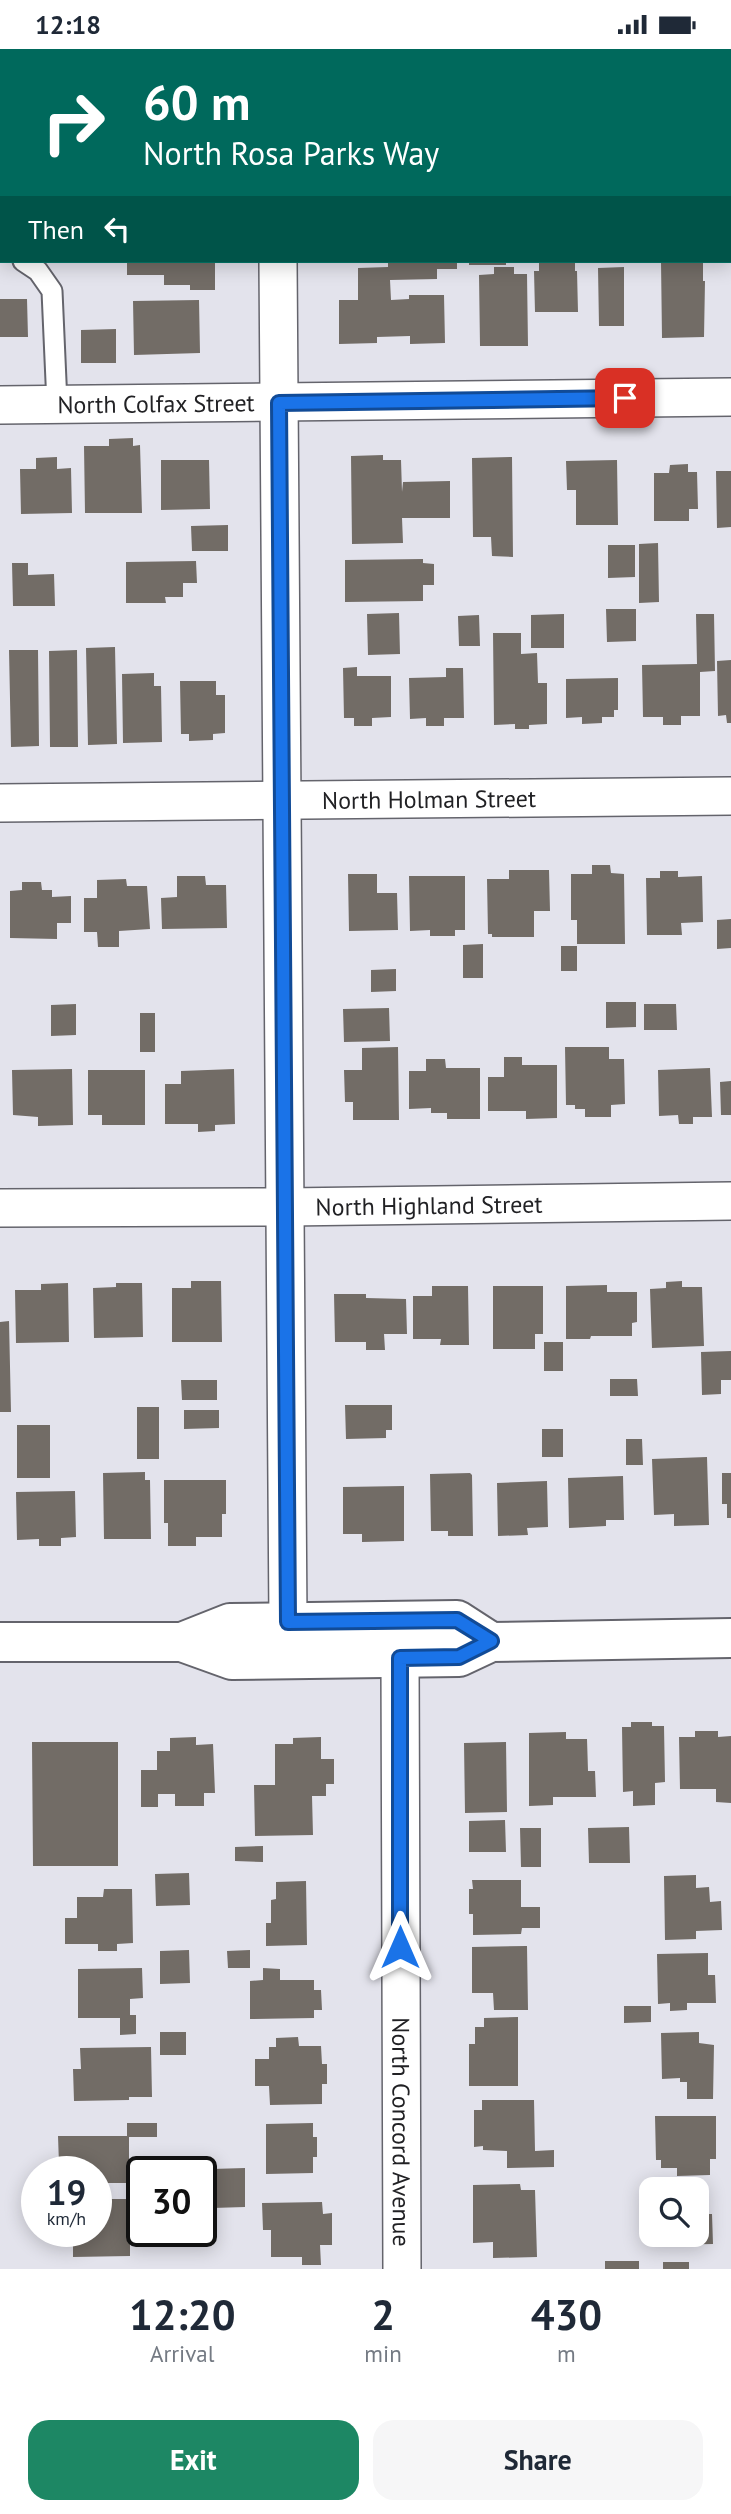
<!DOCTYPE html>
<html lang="en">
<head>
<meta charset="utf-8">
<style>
	body { margin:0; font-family:"PT Sans",sans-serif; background:#f6f6f7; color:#1f2937; height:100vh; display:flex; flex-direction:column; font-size:26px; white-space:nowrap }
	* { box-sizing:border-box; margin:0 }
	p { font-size:23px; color:#747a83 }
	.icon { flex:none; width:38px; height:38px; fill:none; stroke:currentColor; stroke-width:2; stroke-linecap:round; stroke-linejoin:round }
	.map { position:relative; height:2220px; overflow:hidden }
	.details { display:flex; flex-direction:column; background:#fff; flex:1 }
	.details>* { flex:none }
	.banner { position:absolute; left:0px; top:0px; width:732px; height:214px; box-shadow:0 4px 18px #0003; background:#00695c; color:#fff; overflow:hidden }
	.buttons { position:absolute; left:639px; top:2128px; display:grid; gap:14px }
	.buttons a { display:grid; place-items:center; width:70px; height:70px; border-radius:14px; background:#fff; box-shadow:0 4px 18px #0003; font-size:35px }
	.speed { position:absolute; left:21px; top:2107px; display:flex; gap:14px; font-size:35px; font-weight:700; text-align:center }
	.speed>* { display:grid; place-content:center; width:91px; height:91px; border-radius:50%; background:#fff; box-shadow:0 4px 18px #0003; line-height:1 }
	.speed small { font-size:18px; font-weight:400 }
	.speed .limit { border:4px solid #111; border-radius:10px; background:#fff; color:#111 }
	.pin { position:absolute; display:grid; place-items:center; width:60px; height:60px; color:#fff; margin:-30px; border-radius:14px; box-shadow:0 4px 10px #0006 }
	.me { position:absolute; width:77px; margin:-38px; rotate:0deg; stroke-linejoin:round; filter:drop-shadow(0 0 5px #0008) }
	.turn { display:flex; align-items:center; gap:24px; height:147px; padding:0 28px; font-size:32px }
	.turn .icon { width:91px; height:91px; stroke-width:2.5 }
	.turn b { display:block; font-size:49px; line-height:60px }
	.then { display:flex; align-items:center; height:66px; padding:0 28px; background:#0003; gap:14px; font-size:26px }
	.eta { display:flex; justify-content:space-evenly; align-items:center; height:119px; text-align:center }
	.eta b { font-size:42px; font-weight:600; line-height:49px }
	.primary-button { display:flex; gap:14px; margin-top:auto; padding:14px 28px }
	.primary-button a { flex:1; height:80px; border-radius:21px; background:#1d8764; color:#fff; font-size:28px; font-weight:600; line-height:80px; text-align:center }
	.primary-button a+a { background:#f6f6f7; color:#1f2937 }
	.status { display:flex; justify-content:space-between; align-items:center; height:49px; padding:0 35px; background:#fff; direction:ltr }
	.status svg { height:19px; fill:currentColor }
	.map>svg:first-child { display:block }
	.building { fill:#726c66 }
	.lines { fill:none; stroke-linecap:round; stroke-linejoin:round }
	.service-casing { stroke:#64646c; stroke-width:23 }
	.minor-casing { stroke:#64646c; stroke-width:40 }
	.secondary-casing { stroke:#64646c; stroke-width:42 }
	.service { stroke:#fff; stroke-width:19 }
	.minor { stroke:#fff; stroke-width:37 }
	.secondary { stroke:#fff; stroke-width:38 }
	.route-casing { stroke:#114b97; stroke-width:18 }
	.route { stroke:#1a73e8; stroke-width:12 }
	.labels { text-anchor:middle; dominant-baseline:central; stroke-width:7; stroke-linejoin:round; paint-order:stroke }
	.street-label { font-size:24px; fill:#212124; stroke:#fff }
</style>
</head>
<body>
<div class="status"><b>12:18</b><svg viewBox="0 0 49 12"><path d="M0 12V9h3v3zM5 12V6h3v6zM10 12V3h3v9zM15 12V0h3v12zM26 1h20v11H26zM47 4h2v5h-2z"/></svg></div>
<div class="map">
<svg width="731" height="2220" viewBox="0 0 731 2220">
	<rect width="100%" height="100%" fill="#e3e3ec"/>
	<path class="building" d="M127 212H215V241H190V236H164V226H127Z
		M388 212H457V220H437V230L390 231 391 251 409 250V246H444L445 294 410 295V287L377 288V294L339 295V251H358V219L388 218Z
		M469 212H506V216H469Z
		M539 212H575V222H577L578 263H535L534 222H539Z
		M661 212H703V232H705L704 288 662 289Z
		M494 218H514V225H527L528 297H480L479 226 494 225Z
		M624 218V277H599L598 219Z
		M0 250H27L28 288H0Z
		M199 251 200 304 134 306 133 252Z
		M116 280V314H81V281Z
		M133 389V397L140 396 142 464H85L84 397H109V390Z
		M383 406V411H401L402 443 403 433 450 432V469H402L403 494 352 495 351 407Z
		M57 408V420L71 419 72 464 21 465 20 420H36V409Z
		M512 408 513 508 492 507 491 488H473L472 409Z
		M161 411H209L210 460 161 461Z
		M617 411 618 476H576V441H567L566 412Z
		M688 415V423H697L698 460H689V472H654V424H669L670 416Z
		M716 422H731V478L717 479Z
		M228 476V502H192L191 477Z
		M658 494 659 553 639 554V495Z
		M608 496H635V528L608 529Z
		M423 510V514L434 515V536H423V552L345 553V511Z
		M196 512 197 534H183V548H165L166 554H126V513Z
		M12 514H28V526L54 525 55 557H13Z
		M606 560H636V592L607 593Z
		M399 564 400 605 368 606 367 565Z
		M564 565V599H531V566Z
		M696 565H714L715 622 700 623V667H681V676H663V668H643L642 616 697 615Z
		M479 566 480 597H459L458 567Z
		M493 584H521V605L537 604 538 634H547V675L529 676V680H515V675L494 676Z
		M115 598 117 695 88 696 86 599Z
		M9 601H38L39 697 11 698Z
		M77 601 78 698H50L49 602Z
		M731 611V674H727L726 666 718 667 717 612Z
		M357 618V627H391V668L372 669V677H354V669H344L343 619Z
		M446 619H463L464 669H444V677H426V669L410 670 409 629 446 628Z
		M154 624V637H161L162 693 123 694 122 625Z
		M618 629V661H614V668H602V674L582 675V668L566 669V630Z
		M180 632H216V646H225V684L213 685V691L189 692V685H181Z
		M592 816H610L611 824 624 825 625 895H577V871H571V825H592Z
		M509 821H549L550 862H534V888H492V885H488L487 830H509Z
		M660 822H678V828L702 827 703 873 681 874 682 886H647L646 829H660Z
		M348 825H377V844H397L398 881 349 882Z
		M177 827H205L206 836H226L227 879 162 880 161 849 177 848Z
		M409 827H465V881H455V887H430V881L410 882Z
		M126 830 127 837H147L150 880 119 882V898H98L97 883H84V849H97V831Z
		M22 833H41L42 841H52V848L71 847V874H57V890L10 889V842L22 841Z
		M731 870V899L717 900V871Z
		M483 895V929H463V896Z
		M561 897H577V922H561Z
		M396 920V942L371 943V921Z
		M606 953H636V978L606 979Z
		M76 955V986L51 987V956Z
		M644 955H676L677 981H644Z
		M389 959 390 992 344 993 343 960Z
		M140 964H155V1003H140Z
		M398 998 399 1071H353V1053H345L344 1021H362V999Z
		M565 998H609V1010H624L625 1055 611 1056V1068H585V1060H575V1056H566Z
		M504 1008H522V1016H557V1069L526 1070V1062H488V1028H504Z
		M426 1010H445L446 1019H480V1070H447V1064H431V1059L409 1060V1022H426Z
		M710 1019 712 1068H693V1075H679L678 1066 659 1067 658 1021Z
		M72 1020 73 1076 38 1077V1068L13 1066 12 1021Z
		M234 1020 235 1075 215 1076V1082L198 1083V1075H165V1035H181V1022Z
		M88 1021H145V1076H102V1066H88Z
		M731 1032V1066H721L720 1033Z
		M191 1232H221L222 1293H172V1239H191Z
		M682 1232V1238H702L704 1297 652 1299 650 1240 666 1239V1233Z
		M68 1234 69 1293 16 1294 15 1241H41V1235Z
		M116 1234H142L143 1288 94 1289 93 1239 116 1238Z
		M607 1236V1243H637V1273L632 1274V1287H591L590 1290H566V1237Z
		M432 1237H468L469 1296H440L441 1290H413V1247H432Z
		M493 1237H543V1285H535V1300H493Z
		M334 1245H366V1249L406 1250 407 1285H384L385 1301H366V1293H335Z
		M9 1272 11 1363H0V1273Z
		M544 1293H563V1322H544Z
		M731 1302V1331H721V1345L702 1346 701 1303Z
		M610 1330H637L638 1347H610Z
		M181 1331H217V1351H182Z
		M345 1356H392V1381H386V1389L346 1390Z
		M137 1358H159V1410H137Z
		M184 1361H219V1379L184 1380Z
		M17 1376H50V1429H17Z
		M542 1380H563V1408H542Z
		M626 1390H642L643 1416H626Z
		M707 1408 709 1476 674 1477V1465L654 1466 652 1410Z
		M145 1423V1431H150L151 1490H104L103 1424Z
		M470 1424 472 1426 473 1487H448V1482H431L430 1425Z
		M722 1424H731V1469H727V1455H722Z
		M623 1427 624 1471H606V1477L569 1479 568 1429Z
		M164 1431H226V1465H222V1488H196V1497H168V1474H164Z
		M547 1432 548 1478 527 1479 528 1486 498 1487 497 1434Z
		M404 1437V1492L362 1493V1485H343V1438Z
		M75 1442 76 1488 61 1489V1497H39V1490L17 1491 16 1443Z
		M631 1673H652V1677H664L665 1733 655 1734V1756L633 1757V1742L623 1743 622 1678H631Z
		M695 1682H718V1688L731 1687V1754L716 1753V1740H680L679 1688H695Z
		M566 1683V1690H587L588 1722H595L596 1748H553V1756L529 1757V1684Z
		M196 1688V1696L213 1695 215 1744H204V1757H175V1745H158V1758H141V1721H157V1702H170V1689Z
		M321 1688V1710H334V1735H326V1747H312L313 1786 255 1787 254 1736H275V1695H293V1689Z
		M32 1693H118V1817H33Z
		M506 1693 507 1763 465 1764 464 1694Z
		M505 1771 506 1803H469V1772Z
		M629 1778 630 1814H589L588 1779Z
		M520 1779H541V1818H521Z
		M263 1797V1813L235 1812V1798Z
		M189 1824 190 1856 156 1857 155 1825Z
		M696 1826V1839L709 1838 710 1853 721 1852 722 1881 696 1882V1890L665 1891 664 1827Z
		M472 1831H521V1858H540V1879H522L521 1885 473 1886V1865H469V1840H473Z
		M306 1832 307 1896 266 1897V1874H271V1851L276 1850V1833Z
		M104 1840H132L133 1894 117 1895V1902H98V1895H65V1869H77V1848H103Z
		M527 1897 528 1961H494L493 1944H472V1898Z
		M189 1901 190 1934 160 1935V1902Z
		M250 1901V1919H228L227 1902Z
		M708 1904V1926H715L716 1954H687V1961L670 1962V1954L658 1955 657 1905Z
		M142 1919 143 1949 130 1950V1966H136V1985L120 1986V1969H78V1920Z
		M263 1919 280 1920V1931H314V1941H321L322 1961H314V1969L250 1970V1932L263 1931Z
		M624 1957H651V1973L624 1974Z
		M518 1968V2037H469V1995H475V1978H484V1969Z
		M160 1983H186V2006H160Z
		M699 1983V1994L714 1996 713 2050H687V2033H680V2029L662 2030 661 1984Z
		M298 1988 299 1997H321L322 2015H327V2035H322V2055L270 2056 269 2037H255V2010H269V1998H276V1989Z
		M151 1998 152 2048H129V2051L74 2052 73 2020H81L80 1999Z
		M482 2051H534L535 2102 554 2101V2118L507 2119V2102L483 2101V2097L474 2098V2061H482Z
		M655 2067H716V2110H710V2126L677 2127V2119H661V2111H656Z
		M127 2074H157V2088H129V2134H96V2123H62V2114L59 2115 58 2087H127Z
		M313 2074V2088H317V2108H313V2124L266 2125V2075Z
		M245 2119V2158L212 2159V2120Z
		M520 2135 521 2141H535L537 2208 493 2209V2193L473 2194V2136Z
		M696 2143H702L703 2165H712L713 2195 661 2196V2190H657V2186H696Z
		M96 2150H130V2153H142V2173H130V2207L73 2208V2182H96Z
		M322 2153 323 2165 332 2164V2196H320L321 2216H302V2208H271V2181H263L262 2154Z
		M605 2212H639V2220H605Z
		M663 2213H689V2220H663Z"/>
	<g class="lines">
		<defs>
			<path id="service" d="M23 212 38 222 52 242 57 355"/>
			<g id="minor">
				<path d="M276 0V2"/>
				<path d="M278 212 288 1573"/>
				<path id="s1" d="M0 356 731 348"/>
				<path id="s2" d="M0 754 731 747"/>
				<path id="s3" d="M0 1159 287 1158 731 1152"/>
				<path id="s4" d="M400 1609 402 2220"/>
			</g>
			<path id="secondary" d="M0 1593H182L232 1611 459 1608 491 1593 731 1589
				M182 1593 230 1574 457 1571 491 1593"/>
		</defs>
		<use href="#service" class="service-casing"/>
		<use href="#minor" class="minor-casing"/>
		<use href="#secondary" class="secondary-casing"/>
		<use href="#service" class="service"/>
		<use href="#minor" class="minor"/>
		<use href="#secondary" class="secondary"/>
	</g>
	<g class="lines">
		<defs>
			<path id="route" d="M400 1898V1609L459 1608 491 1592 457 1571 288 1573 279 354 625 349"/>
		</defs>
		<use href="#route" class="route-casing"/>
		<use href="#route" class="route"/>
	</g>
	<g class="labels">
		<g class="street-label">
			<text stroke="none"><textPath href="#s1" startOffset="156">North Colfax Street</textPath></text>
			<text stroke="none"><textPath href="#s2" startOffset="429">North Holman Street</textPath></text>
			<text stroke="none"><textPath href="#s3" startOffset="429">North Highland Street</textPath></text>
			<text stroke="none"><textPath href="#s4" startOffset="474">North Concord Avenue</textPath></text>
		</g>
	</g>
</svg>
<div class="buttons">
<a><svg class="icon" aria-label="search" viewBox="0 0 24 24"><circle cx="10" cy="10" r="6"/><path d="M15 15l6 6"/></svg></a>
</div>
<div class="speed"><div>19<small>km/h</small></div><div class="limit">30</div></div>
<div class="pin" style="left:625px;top:349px;background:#d93025"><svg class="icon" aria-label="arrive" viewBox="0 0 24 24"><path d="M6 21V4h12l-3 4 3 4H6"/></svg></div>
<svg class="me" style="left:400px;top:1898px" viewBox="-20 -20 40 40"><path d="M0-17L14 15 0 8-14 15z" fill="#1a73e8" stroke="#fff" stroke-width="4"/></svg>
<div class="banner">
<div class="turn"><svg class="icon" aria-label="right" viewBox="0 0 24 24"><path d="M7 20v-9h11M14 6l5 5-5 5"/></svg><div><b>60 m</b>North Rosa Parks Way</div></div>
<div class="then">Then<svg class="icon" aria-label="left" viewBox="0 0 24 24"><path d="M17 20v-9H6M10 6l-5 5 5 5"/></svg></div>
</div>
</div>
<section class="details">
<div class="eta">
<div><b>12:20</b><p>Arrival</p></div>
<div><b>2</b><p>min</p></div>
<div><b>430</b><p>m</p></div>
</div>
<div class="primary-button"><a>Exit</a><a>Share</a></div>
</section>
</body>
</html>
